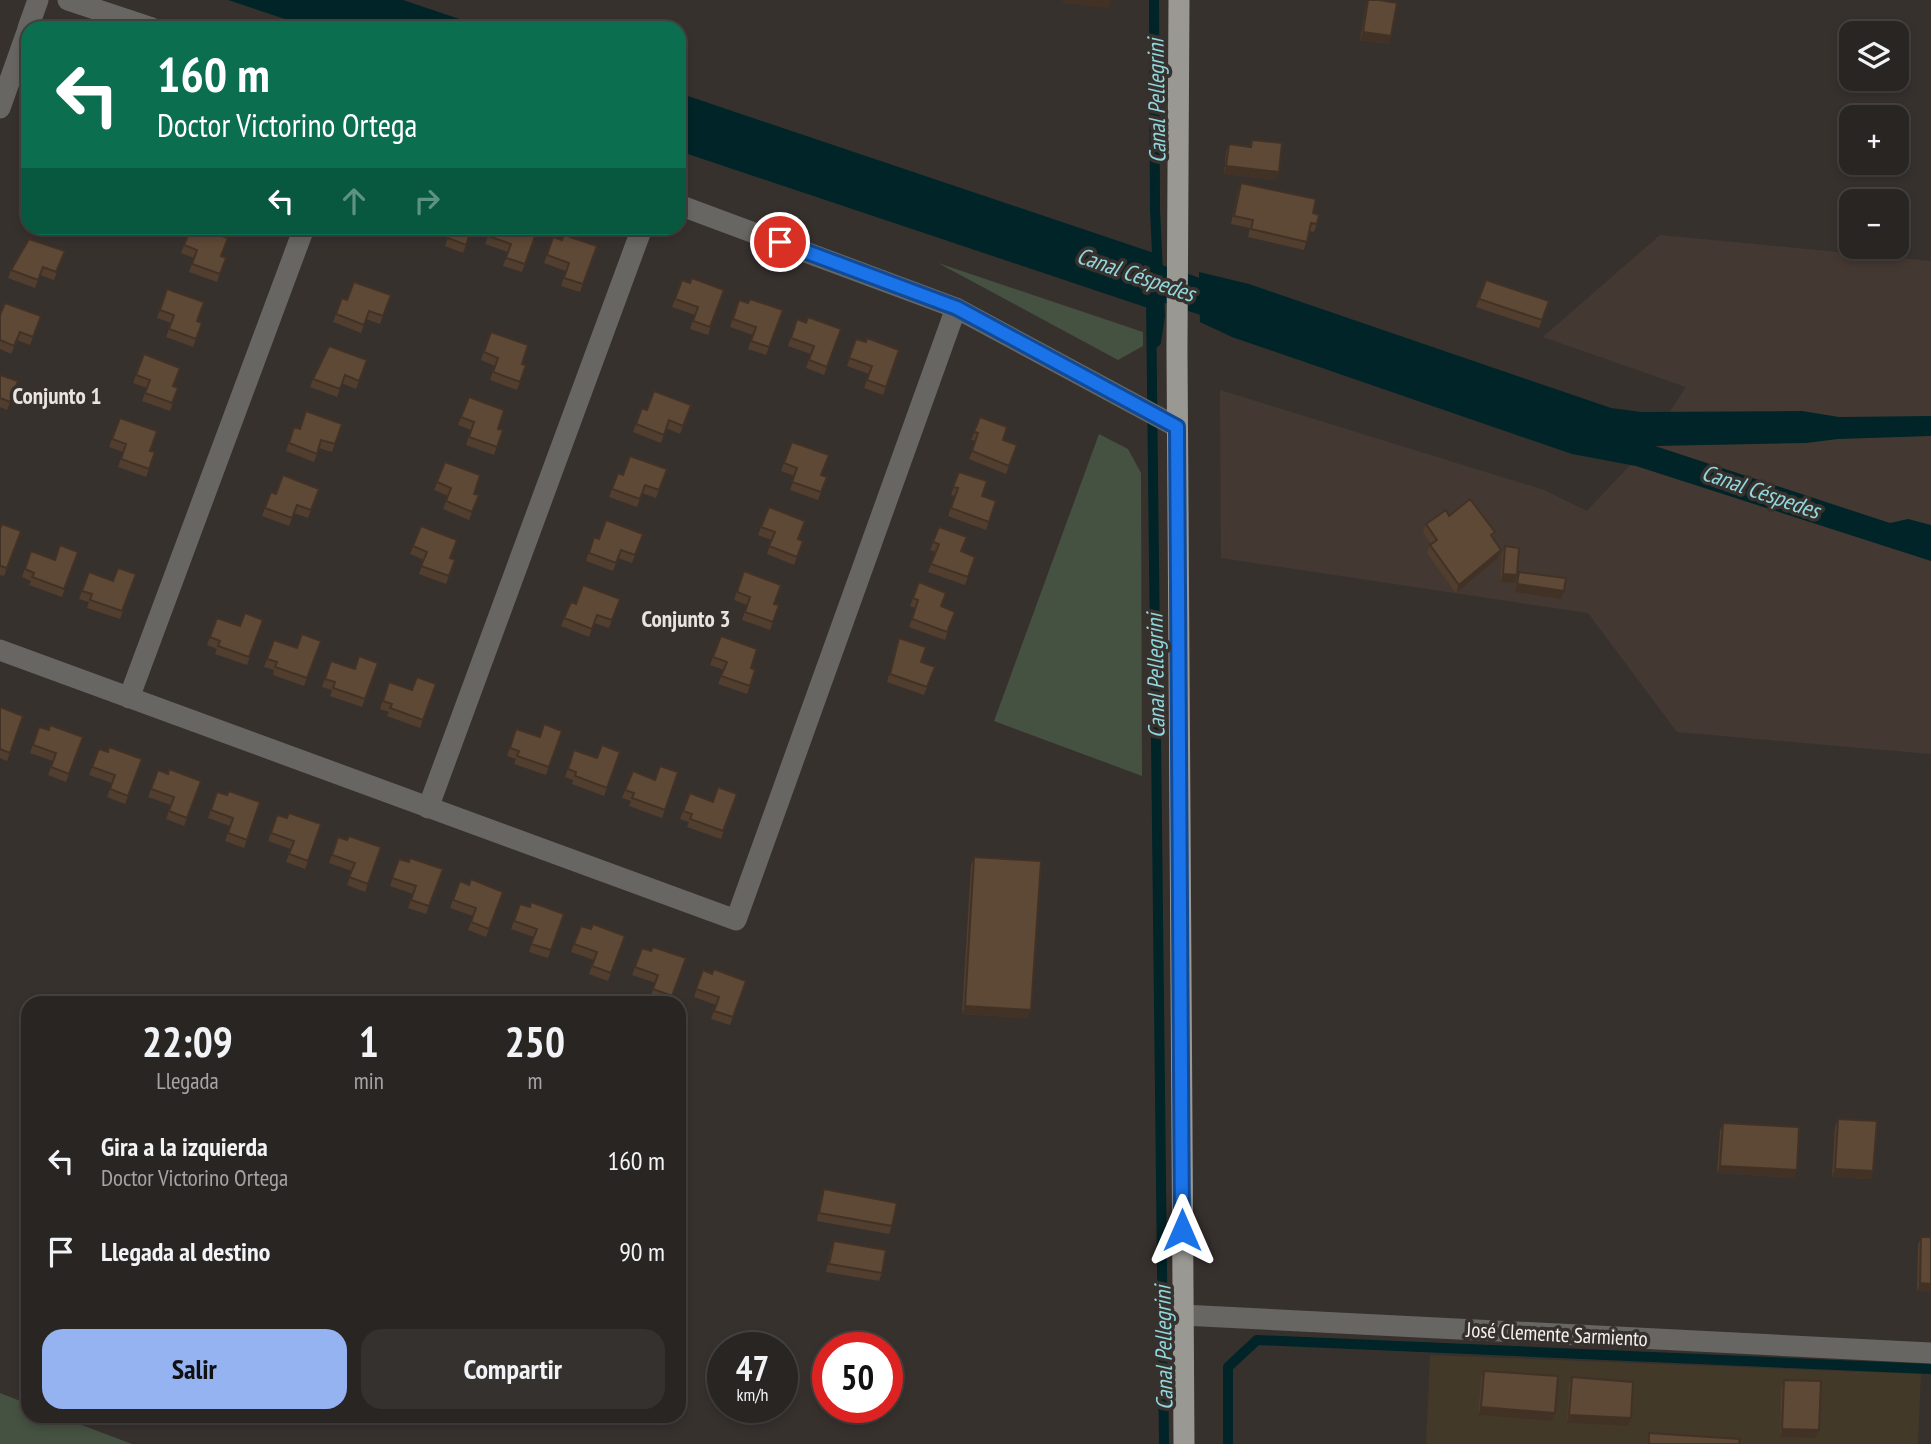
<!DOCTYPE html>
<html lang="es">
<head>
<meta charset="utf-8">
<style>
	body { margin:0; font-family:"PT Sans Narrow",sans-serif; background:#35312f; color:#f1f3f6; height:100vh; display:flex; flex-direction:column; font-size:26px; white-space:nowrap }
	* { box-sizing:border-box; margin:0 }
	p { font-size:23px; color:#a5a5a5 }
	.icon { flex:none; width:38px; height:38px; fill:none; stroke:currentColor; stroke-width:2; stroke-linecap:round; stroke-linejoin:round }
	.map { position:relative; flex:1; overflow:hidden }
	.sheet { position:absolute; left:21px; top:996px; width:665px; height:427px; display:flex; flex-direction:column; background:#292522; border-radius:21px; box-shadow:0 4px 10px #0003,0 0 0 2px #454240 }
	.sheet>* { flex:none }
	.banner { position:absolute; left:21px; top:21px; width:665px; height:214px; border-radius:21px; box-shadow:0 4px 10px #0003,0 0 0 2px #454240; background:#0b6e4f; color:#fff; overflow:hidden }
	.fabs { position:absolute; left:1839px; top:21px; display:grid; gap:14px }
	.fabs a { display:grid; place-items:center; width:70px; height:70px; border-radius:14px; background:#292522; box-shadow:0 4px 10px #0003,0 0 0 2px #454240; font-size:35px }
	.speed { position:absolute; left:707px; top:1332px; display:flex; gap:14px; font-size:35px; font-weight:700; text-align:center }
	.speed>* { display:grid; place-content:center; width:91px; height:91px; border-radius:50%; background:#292522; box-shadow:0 4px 10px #0003,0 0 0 2px #454240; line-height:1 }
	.speed small { font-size:18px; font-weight:400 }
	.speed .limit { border:10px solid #d22; background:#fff; color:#111 }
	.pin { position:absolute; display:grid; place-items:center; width:60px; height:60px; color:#fff; margin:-30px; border:4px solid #fff; border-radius:50%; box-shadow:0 2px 7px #0007 }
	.me { position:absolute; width:77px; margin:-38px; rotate:0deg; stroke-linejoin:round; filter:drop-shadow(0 0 5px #0008) }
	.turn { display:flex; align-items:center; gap:24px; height:147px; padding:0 21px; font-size:32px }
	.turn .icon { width:91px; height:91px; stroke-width:2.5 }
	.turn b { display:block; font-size:49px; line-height:60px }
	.lanes { display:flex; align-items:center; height:66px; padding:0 21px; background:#0003; justify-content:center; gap:35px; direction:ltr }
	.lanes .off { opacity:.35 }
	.eta { display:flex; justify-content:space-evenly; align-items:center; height:119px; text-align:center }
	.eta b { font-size:42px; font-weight:600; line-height:49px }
	.action { display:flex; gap:14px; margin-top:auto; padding:14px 21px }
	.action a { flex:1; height:80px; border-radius:21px; background:#95b2f1; color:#111; font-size:28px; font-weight:600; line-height:80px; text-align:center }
	.action a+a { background:#35312f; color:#f1f3f6 }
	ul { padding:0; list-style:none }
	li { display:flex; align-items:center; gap:21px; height:91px; padding:0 21px }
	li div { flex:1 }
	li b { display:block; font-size:26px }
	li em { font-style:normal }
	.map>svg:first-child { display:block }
	.built { fill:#443932 }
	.education { fill:#423928 }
	.green { fill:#455141 }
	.water { fill:#002427 }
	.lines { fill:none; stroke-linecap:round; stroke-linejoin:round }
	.stream { stroke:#002427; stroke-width:10 }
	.canal { stroke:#002427; stroke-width:35 }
	.minor { stroke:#676663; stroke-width:21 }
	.major { stroke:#9a9892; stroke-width:21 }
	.wall { fill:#513e2e }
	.shaded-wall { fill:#423226 }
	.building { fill:#5e4836; stroke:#423226; stroke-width:2 }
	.route-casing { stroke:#114b97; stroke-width:18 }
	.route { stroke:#1a73e8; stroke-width:12 }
	.labels { text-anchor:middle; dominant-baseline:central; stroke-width:7; stroke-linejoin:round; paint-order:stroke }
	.street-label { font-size:21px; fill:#f4f0ee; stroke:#37312e }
	.water-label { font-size:23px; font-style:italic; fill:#90d7de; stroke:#37312e }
	.neighbourhood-label { font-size:23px; font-weight:bold; fill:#eae3de; stroke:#37312e }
</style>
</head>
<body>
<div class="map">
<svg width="1931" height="1444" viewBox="0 0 1931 1444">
	<rect width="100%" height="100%" fill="#37312e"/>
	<path class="built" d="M1660 235 1931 261V754L1677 732 1588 613 1221 558 1220 390 1544 490 1587 511 1647 447 1686 387 1543 337Z"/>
	<path class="education" d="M1430 1355 1921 1374 1918 1444H1426Z"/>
	<path class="green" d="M938 263 1143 332V346L1118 360Z
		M1099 434 1128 449 1141 473 1142 776 994 721Z
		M0 1393 28 1404V1416H58L132 1444H0Z"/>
	<path class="water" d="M228 0H403L486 28H312Z
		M679 93 1154 253V310L679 151Z
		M1199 272 1249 284 1611 408 1641 412 1802 411 1839 417 1931 416V436L1838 439 1806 443 1655 446 1890 523 1908 519 1931 525V561L1636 466 1572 454 1232 337 1200 322Z"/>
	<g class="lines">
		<path class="stream" d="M1154 0 1155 210 1160 316 1156 342
			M1151 297 1164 1444
			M1228 1444V1367L1257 1340 1931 1369"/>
		<path class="canal" d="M1110 266 1243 311"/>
		<path class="minor" d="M68 0 152 28
			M28 28 38 0
			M0 108 28 29
			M679 205 956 308 1177 427
			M0 650 736 920 956 308
			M129 698 304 228
			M428 808 642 228
			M1182 1315 1931 1353"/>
		<path class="major" d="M1179 0 1177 351 1184 1444"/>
	</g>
	<path class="wall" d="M1368 0 1389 44 1360 40 1366 6Z
		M1252 140 1276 180 1224 174 1226 152 1229 144 1250 146Z
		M1241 183 1313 213 1317 224 1314 232 1309 231 1304 250 1248 237 1250 228 1231 224 1238 191Z
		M191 228 221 256 226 258 217 282 189 272 194 258 181 253Z
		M388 228H407L405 233Z
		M438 228H472L463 253 445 246 450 232Z
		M491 228H538L522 272 503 266 508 252 485 244Z
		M553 237 562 240 597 246 580 292 561 286 566 271 544 263Z
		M65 251 54 280 40 275 35 288 8 278 11 270Z
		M682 280 690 283 724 290 708 335 690 329 695 315 672 307Z
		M1486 280 1549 301 1539 328 1476 307Z
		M167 289 197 321 202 323 193 347 166 337 171 323 157 318Z
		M391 295 380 324 366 319 361 333 333 322 342 298 347 300Z
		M739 300 748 303 783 310 766 355 748 349 753 335 730 327Z
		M0 315 41 316 30 345 17 340 11 354 0 349Z
		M797 319 806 323 841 329 824 375 806 368 811 354 788 346Z
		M491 332 522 364 526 365 517 390 490 380 495 366 481 360Z
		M856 339 899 350 883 395 864 388 869 374 847 366Z
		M144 354 173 386 178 388 170 411 142 401 147 388 133 383Z
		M367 360 356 389 342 383 337 397 310 387 313 379Z
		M0 375 18 381 7 410 0 407Z
		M469 397 498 429 503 430 494 455 466 445 471 430 458 425Z
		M691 405 680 434 666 428 661 443 633 432 642 408 647 410Z
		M980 417 1003 440 1017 445 1006 474 969 459 976 441 971 440Z
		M120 418 150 451 155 452 146 477 118 467 123 452 109 447Z
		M342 424 332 452 319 448 314 462 286 451 294 427 300 429Z
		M792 442 821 475 827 477 818 500 790 490 795 476 781 471Z
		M445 462 474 494 479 495 469 520 443 509 448 496 434 490Z
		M667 469 656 498 642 493 637 507 609 497 618 473 623 475Z
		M959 472 982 496 996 501 986 530 948 516 955 496 951 495Z
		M319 489 308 518 294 513 289 526 262 516 271 492 276 494Z
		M769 507 798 539 803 541 794 565 767 554 772 540 758 535Z
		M1449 516 1495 532 1493 538 1498 558 1456 593 1427 553 1430 545 1431 544 1423 532 1426 524Z
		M421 526 450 558 455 560 446 584 419 574 424 560 410 554Z
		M939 527 961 552 975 557 965 585 928 572 936 552 930 550Z
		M0 529 21 531 4 576 0 575Z
		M643 534 632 563 618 558 613 571 586 561 594 537 599 539Z
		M1505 546 1514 583 1500 582 1502 554Z
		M31 551 55 560 78 552 62 597 29 585 31 581 22 577Z
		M744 571 774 604 779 605 770 630 742 620 747 605 734 600Z
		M89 572 113 581 136 574 120 619 87 608 89 602 79 599Z
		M919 582 941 606 955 612 945 640 909 627 916 608 910 606Z
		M620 599 609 628 594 623 589 637 561 626 571 602 576 604Z
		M217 618 240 626 263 620 247 665 215 654 217 649 207 645Z
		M721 636 751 668 755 670 747 694 718 684 724 670 710 665Z
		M899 638 921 662 935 667 924 695 887 682Z
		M274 640 297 648 321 641 304 686 273 675 274 670 264 667Z
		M331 661 355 669 378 663 362 707 330 696 332 690 322 687Z
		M389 682 412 690 436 684 420 728 387 716 389 712 380 709Z
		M0 707 23 716 7 761 0 758Z
		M39 727 49 730 83 737 66 782 48 775 53 761 30 753Z
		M516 729 540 737 562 731 546 775 514 764 516 759 507 756Z
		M99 749 108 752 142 759 125 804 107 797 112 783 89 775Z
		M574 750 597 758 620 752 604 796 572 784 573 780 565 777Z
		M158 770 168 774 201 781 184 826 166 819 171 805 148 797Z
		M633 771 655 780 678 772 662 818 629 806 631 801 622 798Z
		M217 792 227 795 260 802 244 848 225 841 230 826 208 818Z
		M690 793 713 802 737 794 721 839 687 827 689 822 680 819Z
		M277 815 287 818 321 824 305 869 286 862 291 849 268 841Z
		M338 837 347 840 381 847 365 892 347 885 352 871 329 863Z
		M974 857 1028 1018 962 1014 971 865Z
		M399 859 409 862 443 869 426 914 408 908 413 894 390 886Z
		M460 881 469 885 503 892 486 937 468 930 473 916 450 908Z
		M520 904 530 907 564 914 548 958 529 952 534 937 511 929Z
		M581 926 591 929 625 936 608 981 589 974 594 960 571 952Z
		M642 948 651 951 686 958 670 1003 650 997 656 983 632 975Z
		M703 970 712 974 746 981 730 1025 711 1019 716 1005 694 997Z
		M1838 1119 1873 1171 1871 1179 1832 1177 1835 1127Z
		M1723 1123 1794 1178 1717 1173 1720 1131Z
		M824 1189 892 1226 889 1234 817 1221 821 1197Z
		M1921 1237 1931 1292 1917 1291 1918 1245Z
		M834 1241 882 1273 879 1281 826 1272 831 1249Z
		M1484 1371 1552 1421 1478 1415 1481 1379Z
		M1572 1377 1628 1426 1567 1423 1569 1385Z
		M1784 1380 1819 1430 1816 1438 1780 1437 1781 1388Z"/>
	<path class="shaded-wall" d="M1063 0H1111L1109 8 1062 3Z
		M1363 32 1391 36 1389 44 1360 40Z
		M1226 166 1279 172 1276 180 1224 174Z
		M1501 550 1498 558 1456 593 1459 585Z
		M1503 574 1517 575 1514 583 1500 582Z
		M1517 584 1564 591 1561 599 1515 592Z
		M965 1006 1031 1010 1028 1018 962 1014Z
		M1720 1166 1797 1170 1794 1178 1717 1173Z
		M1835 1169 1873 1171 1871 1179 1832 1177Z
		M1920 1283 1931 1284V1292L1917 1291Z
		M1481 1407 1555 1413 1552 1421 1478 1415Z
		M1569 1415 1631 1418 1628 1426 1567 1423Z
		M1782 1429 1819 1430 1816 1438 1780 1437Z"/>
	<path class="building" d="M1368 0H1379L1397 3 1391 36 1363 32Z
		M1252 140 1282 143 1279 172 1226 166 1229 144 1251 147Z
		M1241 183 1316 199 1313 213 1319 215 1317 224 1311 223 1307 242 1251 229 1253 220 1234 216Z
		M191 228H199L228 238 221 256 226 258 220 274 192 264 197 250 184 245Z
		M452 228H472L466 245 448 238Z
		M491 228H538L525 264 506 258 511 244 488 236Z
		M564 235 597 246 583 284 564 278 569 263 547 255 553 237 562 240Z
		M29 239 65 251 56 272 43 267 38 280 11 270Z
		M692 278 724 290 710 327 693 321 698 307 675 299 682 280 690 283Z
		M1486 280 1549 301 1542 320 1479 299Z
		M354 282 391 295 383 316 369 311 364 325 336 314 342 298 347 300Z
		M167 289 204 302 197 321 202 323 196 339 169 329 174 315 160 310Z
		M750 299 783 310 769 347 751 341 756 327 733 319 739 300 748 303Z
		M5 303 41 316 33 337 20 332 14 346 0 340V315Z
		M808 317 841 329 827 367 809 360 814 346 791 338 797 319 806 323Z
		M491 332 528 345 522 364 526 365 520 382 493 372 498 358 484 352Z
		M867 338 899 350 886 387 867 380 872 366 849 358 856 339 866 342Z
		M329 346 367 360 359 381 345 375 340 389 313 379Z
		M144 354 180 368 173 386 178 388 172 403 145 393 150 380 136 375Z
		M0 375 18 381 10 402 0 398Z
		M654 391 691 405 683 426 669 420 664 435 636 424 642 408 647 410Z
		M469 397 504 410 498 429 503 430 497 447 469 437 474 422 461 417Z
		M306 411 342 424 335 444 321 440 317 454 289 443 294 427 300 429Z
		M980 417 1007 427 1003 440 1017 445 1009 466 972 451 978 433 974 432Z
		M120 418 157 431 150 451 155 452 149 469 121 459 126 444 112 439Z
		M792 442 829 455 821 475 827 477 821 492 792 482 797 468 784 463Z
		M630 456 667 469 659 490 645 485 640 499 612 489 618 473 623 475Z
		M445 462 480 475 474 494 479 495 472 512 446 501 451 488 437 482Z
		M959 472 987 481 982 496 996 501 989 522 951 508 958 488 953 487Z
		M283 475 319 489 311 510 297 505 292 518 265 508 271 492 276 494Z
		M1470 499 1495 532 1491 535 1501 550 1459 585 1430 545 1437 540 1426 524 1446 510 1449 516Z
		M769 507 805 521 798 539 803 541 797 557 769 546 775 532 761 527Z
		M606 520 643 534 635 555 621 550 616 563 589 553 594 537 599 539Z
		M2 524 21 531 7 568 0 566V529Z
		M421 526 457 540 450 558 455 560 449 576 421 566 427 552 413 546Z
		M939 527 967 537 961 551 975 557 968 577 931 564 939 544 933 542Z
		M60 545 78 552 64 589 32 577 34 573 25 569 31 551 55 560Z
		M1505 546 1519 548 1517 575 1503 574Z
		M118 568 136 574 122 611 90 600 92 594 82 591 89 572 113 581Z
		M744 571 781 585 774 604 779 605 773 622 745 612 750 597 737 592Z
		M1519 572 1566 578 1564 591 1517 584Z
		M919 582 946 593 941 606 955 612 947 632 912 619 918 600 913 598Z
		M583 585 620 599 612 620 597 615 592 629 564 618 571 602 576 604Z
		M245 613 263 620 249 657 218 646 220 641 210 637 217 618 240 626Z
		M302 634 321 641 307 678 275 667 277 662 267 659 274 640 297 648Z
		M721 636 757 649 751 668 755 670 750 686 721 676 727 662 713 657Z
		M899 638 926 647 921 662 935 667 927 687 890 674Z
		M359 656 378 663 365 699 333 688 335 682 325 679 331 661 355 669Z
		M417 677 436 684 423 720 390 708 392 704 383 701 389 682 412 690Z
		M0 707 23 716 10 753 0 749Z
		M544 724 562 731 549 767 517 756 519 751 510 748 516 729 540 737Z
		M50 725 83 737 69 774 51 767 56 753 33 745 39 727 49 730Z
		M602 745 620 752 607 788 575 776 576 772 568 769 574 750 597 758Z
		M109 747 142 759 128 796 110 789 115 775 92 767 99 749 108 752Z
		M660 766 678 772 665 810 632 798 634 793 625 790 633 771 655 780Z
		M169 769 201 781 187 818 169 811 174 797 151 789 158 770 168 774Z
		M718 787 737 794 723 831 690 819 692 814 683 811 690 793 713 802Z
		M229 791 260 802 247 840 228 833 233 818 211 810 217 792 227 795Z
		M289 813 321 824 308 861 289 854 294 841 271 833 277 815 287 818Z
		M349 836 381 847 368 884 349 877 355 863 332 855 338 837 347 840Z
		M974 857 1041 861 1031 1010 965 1006Z
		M410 858 443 869 429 906 411 900 416 886 392 878 399 859 409 862Z
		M471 879 503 892 489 929 471 922 476 908 453 900 460 881 469 885Z
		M531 902 564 914 551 950 531 944 537 929 514 921 520 904 530 907Z
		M593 924 625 936 611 973 592 966 597 952 574 944 581 926 591 929Z
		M653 947 686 958 672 996 653 989 658 975 635 967 642 948 651 951Z
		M714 969 746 981 733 1017 714 1011 719 997 696 989 703 970 712 974Z
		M1838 1119 1877 1121 1873 1171 1835 1169Z
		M1723 1123 1799 1127 1797 1170 1720 1166Z
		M824 1189 897 1203 892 1226 819 1213Z
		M1921 1237H1931V1284L1920 1283Z
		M834 1241 886 1250 882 1273 829 1264Z
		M1484 1371 1558 1376 1555 1413 1481 1407Z
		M1572 1377 1633 1382 1631 1418 1569 1415Z
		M1784 1380 1821 1381 1819 1430 1782 1429Z
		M1649 1433 1740 1439 1739 1444H1649Z"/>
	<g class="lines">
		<defs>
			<path id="route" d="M780 242 957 308 1177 427 1182 1230"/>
		</defs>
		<use href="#route" class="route-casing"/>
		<use href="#route" class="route"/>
	</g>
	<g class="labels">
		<g class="street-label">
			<text transform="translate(1557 1334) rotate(3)">José Clemente Sarmiento</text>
		</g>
		<g class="water-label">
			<text transform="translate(1156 101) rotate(-91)">Canal Pellegrini</text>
			<text transform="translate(1136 274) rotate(19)">Canal Céspedes</text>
			<text transform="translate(1761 491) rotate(19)">Canal Céspedes</text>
			<text transform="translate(1155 676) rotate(-91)">Canal Pellegrini</text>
			<text transform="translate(1163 1348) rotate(-91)">Canal Pellegrini</text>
		</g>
		<g class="neighbourhood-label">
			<text x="57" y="395">Conjunto 1</text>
			<text x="686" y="618">Conjunto 3</text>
		</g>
	</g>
</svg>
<div class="fabs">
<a><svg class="icon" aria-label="layers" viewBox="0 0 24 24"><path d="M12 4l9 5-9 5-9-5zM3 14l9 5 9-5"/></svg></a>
<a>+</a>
<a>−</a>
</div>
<div class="speed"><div>47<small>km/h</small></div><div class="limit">50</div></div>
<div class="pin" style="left:780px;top:242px;background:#d93025"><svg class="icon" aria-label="arrive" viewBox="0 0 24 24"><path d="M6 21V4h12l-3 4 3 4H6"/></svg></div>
<svg class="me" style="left:1182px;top:1230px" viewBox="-20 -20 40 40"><path d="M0-17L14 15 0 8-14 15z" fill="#1a73e8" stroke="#fff" stroke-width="4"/></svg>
<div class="banner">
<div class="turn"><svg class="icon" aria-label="left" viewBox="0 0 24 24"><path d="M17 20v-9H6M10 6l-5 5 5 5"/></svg><div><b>160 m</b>Doctor Victorino Ortega</div></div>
<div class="lanes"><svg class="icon" aria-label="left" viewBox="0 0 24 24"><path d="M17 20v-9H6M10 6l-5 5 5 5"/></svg><svg class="icon off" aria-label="ahead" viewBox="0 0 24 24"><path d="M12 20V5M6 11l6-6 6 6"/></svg><svg class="icon off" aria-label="right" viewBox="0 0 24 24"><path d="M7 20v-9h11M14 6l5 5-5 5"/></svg></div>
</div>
<section class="sheet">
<div class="eta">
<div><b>22:09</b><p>Llegada</p></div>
<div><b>1</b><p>min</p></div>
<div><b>250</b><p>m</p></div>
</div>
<ul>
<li><svg class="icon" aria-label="left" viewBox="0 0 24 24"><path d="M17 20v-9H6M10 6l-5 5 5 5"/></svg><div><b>Gira a la izquierda</b><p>Doctor Victorino Ortega</p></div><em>160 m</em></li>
<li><svg class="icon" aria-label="arrive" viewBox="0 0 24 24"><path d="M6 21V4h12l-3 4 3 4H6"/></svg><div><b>Llegada al destino</b></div><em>90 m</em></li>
</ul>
<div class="action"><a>Salir</a><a>Compartir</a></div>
</section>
</div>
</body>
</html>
